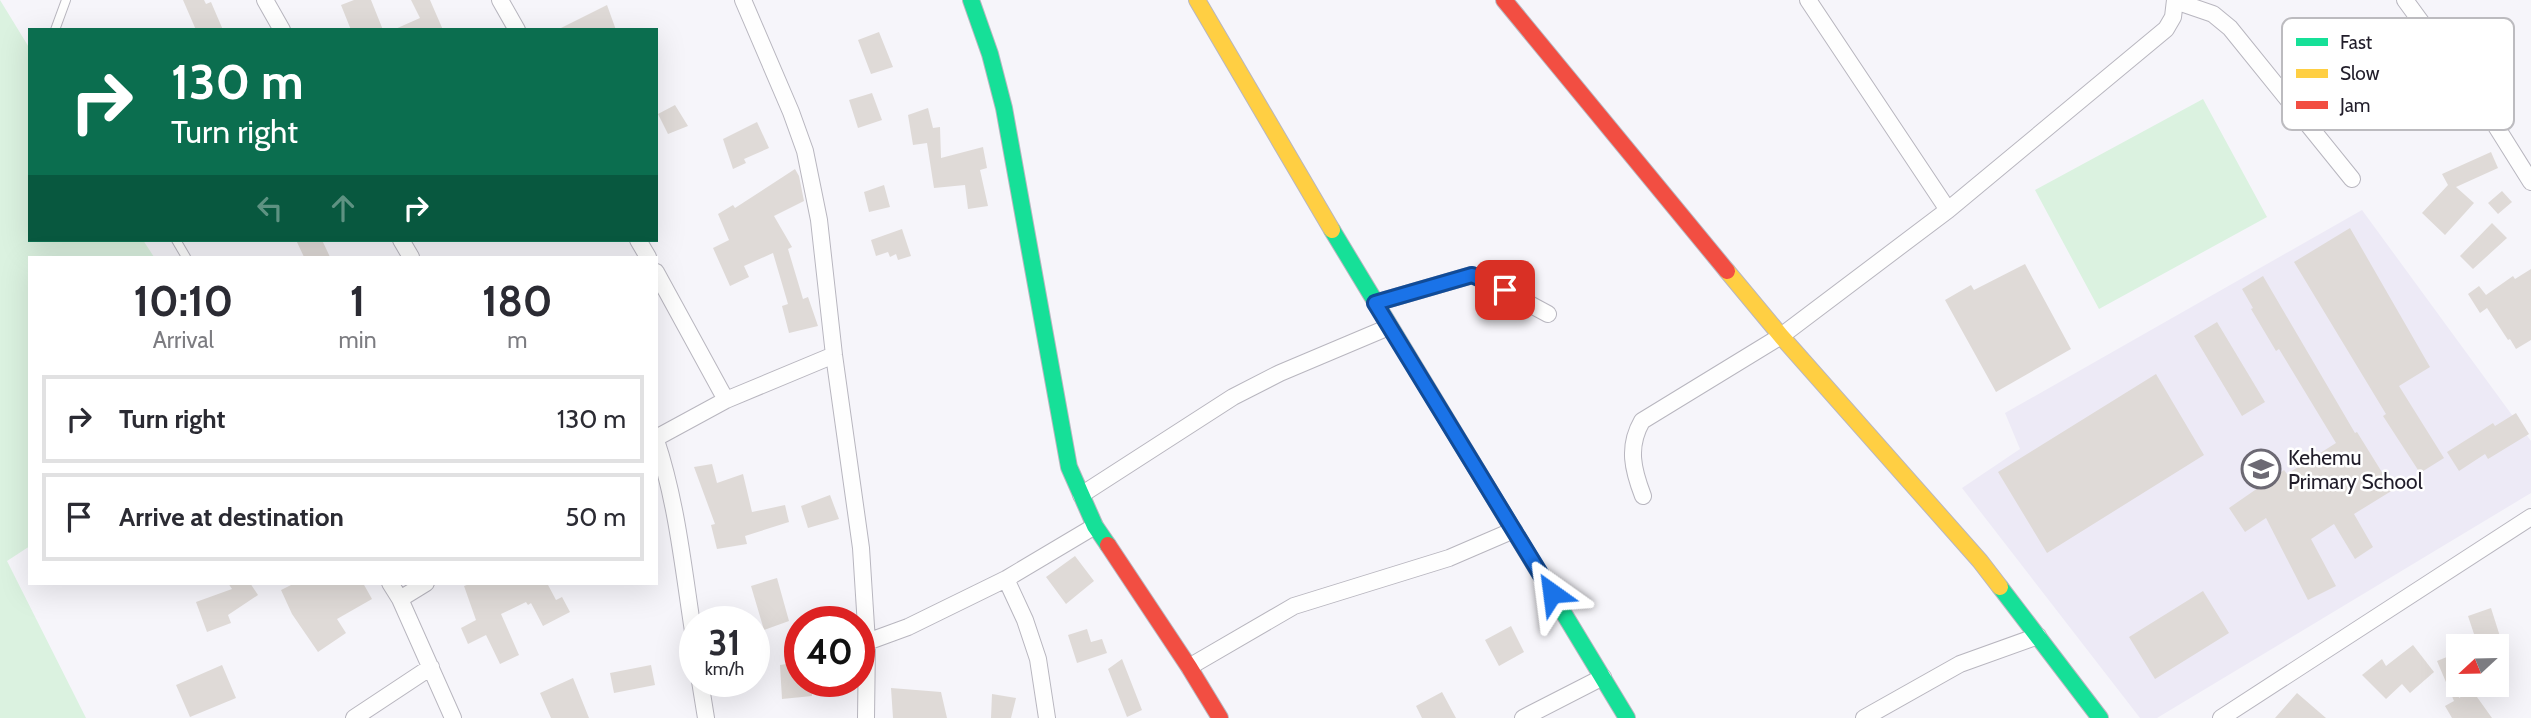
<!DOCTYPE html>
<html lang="en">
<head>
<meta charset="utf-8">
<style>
	body { margin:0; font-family:Cabin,sans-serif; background:#f7f7f7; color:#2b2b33; height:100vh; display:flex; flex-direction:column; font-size:26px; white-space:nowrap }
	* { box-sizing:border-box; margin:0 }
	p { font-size:23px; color:#7c7c81 }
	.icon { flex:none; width:38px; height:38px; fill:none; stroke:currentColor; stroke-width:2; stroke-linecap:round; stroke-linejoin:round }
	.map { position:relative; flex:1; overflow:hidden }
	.panel { position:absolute; left:28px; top:256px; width:630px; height:329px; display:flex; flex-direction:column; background:#fff; border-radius:0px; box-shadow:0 7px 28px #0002 }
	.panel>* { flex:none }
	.top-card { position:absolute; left:28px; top:28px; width:630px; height:214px; border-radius:0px; box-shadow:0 7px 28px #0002; background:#0b6e4f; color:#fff; overflow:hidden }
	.needle { width:46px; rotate:248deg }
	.buttons { position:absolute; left:2446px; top:634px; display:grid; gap:14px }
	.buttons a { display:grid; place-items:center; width:63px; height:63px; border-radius:0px; background:#fff; box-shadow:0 7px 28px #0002; font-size:35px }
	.speed { position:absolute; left:679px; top:606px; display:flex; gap:14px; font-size:35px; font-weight:700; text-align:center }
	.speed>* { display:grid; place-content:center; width:91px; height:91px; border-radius:50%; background:#fff; box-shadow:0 7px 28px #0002; line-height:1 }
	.speed small { font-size:18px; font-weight:400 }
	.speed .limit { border:10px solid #d22; background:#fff; color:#111 }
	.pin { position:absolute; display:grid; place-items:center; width:60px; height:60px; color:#fff; margin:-30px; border-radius:14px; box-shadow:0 4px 10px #0006 }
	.me { position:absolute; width:77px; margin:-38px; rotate:329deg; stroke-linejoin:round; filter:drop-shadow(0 0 5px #0008) }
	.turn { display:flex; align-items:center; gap:24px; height:147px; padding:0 28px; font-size:32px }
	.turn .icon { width:91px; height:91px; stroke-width:2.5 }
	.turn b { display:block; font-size:49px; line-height:60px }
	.lanes { display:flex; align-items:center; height:66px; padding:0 28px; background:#0003; justify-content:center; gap:35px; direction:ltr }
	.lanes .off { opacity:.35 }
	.eta { display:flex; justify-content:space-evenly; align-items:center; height:119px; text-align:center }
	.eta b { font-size:42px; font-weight:800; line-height:49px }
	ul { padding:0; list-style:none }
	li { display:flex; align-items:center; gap:21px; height:88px; margin:0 14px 10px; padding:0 14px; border:4px solid #e1e1e2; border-radius:0px }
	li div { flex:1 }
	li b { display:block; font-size:26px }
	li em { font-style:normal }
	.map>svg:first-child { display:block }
	.built { fill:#edeaf6 }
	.green { fill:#dbf2e0 }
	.building { fill:#dfdad7 }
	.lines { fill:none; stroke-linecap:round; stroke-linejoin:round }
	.lane-casing { stroke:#b8b6bf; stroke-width:10 }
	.street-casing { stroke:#b8b6bf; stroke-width:18 }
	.fast-casing { stroke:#b8b6bf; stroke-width:18 }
	.slow-casing { stroke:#b8b6bf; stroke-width:18 }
	.jam-casing { stroke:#b8b6bf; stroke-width:18 }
	.lane { stroke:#fefefe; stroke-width:8 }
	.street { stroke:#fefefe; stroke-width:16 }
	.fast { stroke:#16e098; stroke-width:16 }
	.slow { stroke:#ffcf43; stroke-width:16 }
	.jam { stroke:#f24e42; stroke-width:16 }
	.route-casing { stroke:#114b97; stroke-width:18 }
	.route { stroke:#1a73e8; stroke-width:12 }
	.labels { text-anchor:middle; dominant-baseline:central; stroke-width:5; stroke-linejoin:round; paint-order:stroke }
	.poi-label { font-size:21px; fill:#211d2a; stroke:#fff; text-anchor:start }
	.key { fill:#fff; stroke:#bcbbbf; stroke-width:2 }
	.key-label { font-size:19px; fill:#211d2a }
</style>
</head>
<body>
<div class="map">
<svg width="2531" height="718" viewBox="0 0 2531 718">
	<rect width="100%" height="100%" fill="#f6f5fa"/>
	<path class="built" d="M2362 210 2531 441V493L2157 718H2140L1962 488 2020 449 2005 413Z"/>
	<path class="green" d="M0 0 30 49V240H143L154 257H30V546L7 561 86 718H0Z
		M2203 99 2267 217 2099 309 2035 190Z"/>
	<path class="building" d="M183 0H204L206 4 211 2 223 30H196Z
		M354 0H371L383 30H351L341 5Z
		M411 0H430L443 30H393L420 18Z
		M607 5 616 30H557Z
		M879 32 893 67 871 74 858 40Z
		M872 93 882 120 858 128 849 100Z
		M675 105 688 126 668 134 658 114Z
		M928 108 933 128 940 127 941 158 983 147 987 168 980 170 988 206 968 209 965 185 934 188 927 143 913 145 908 115Z
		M757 122 769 148 744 159 746 163 733 169 723 139Z
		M2491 152 2498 168 2456 187 2474 203 2445 235 2422 213 2448 185 2442 174Z
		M795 169 799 176 804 201 774 216 792 247 788 249 803 299 808 297 818 326 789 333 782 306 788 304 773 253 744 266 749 277 730 286 713 248 729 240 718 214 733 205 735 208Z
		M884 185 890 207 869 212 864 192Z
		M2502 191 2512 202 2498 214 2488 203Z
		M2492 223 2507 238 2473 269 2460 256Z
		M2350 228 2430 367 2399 386 2444 458 2420 473 2383 416 2386 414 2294 262Z
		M902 229 911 256 898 260 896 254 890 257 888 252 876 256 871 240Z
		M296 240H322L330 257H304Z
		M2025 264 2071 349 1996 392 1945 300 1971 285 1974 290Z
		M2531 269V340L2516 349 2510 339 2508 340 2487 308 2480 313 2468 294 2479 286 2486 295 2513 276 2515 279Z
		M2263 276 2355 433 2357 432 2393 490 2354 514 2373 547 2355 559 2334 524 2311 539 2336 586 2308 600 2266 518 2245 532 2229 508 2284 470 2287 474 2336 443 2279 349 2276 351 2251 309 2253 308 2242 289Z
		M2217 322 2265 402 2242 416 2194 336Z
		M2156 374 2204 455 2047 553 1998 472Z
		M2516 413 2529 434 2488 459 2485 454 2459 471 2447 452 2493 423 2495 426Z
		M712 464 717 483 743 474 752 512 785 505 789 522 745 536 747 544 717 549 711 525 715 524 694 467Z
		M830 495 839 519 808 528 801 506Z
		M1075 556 1094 581 1066 604 1046 577Z
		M777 578 789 621 764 630 751 586Z
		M228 583H250L258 595 228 615 231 623 207 632 196 602 232 589Z
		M295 583H363L372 599 337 619 346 633 318 652 292 614 281 590Z
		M472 583H547L556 600 562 597 570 612 543 626 531 603 528 605 526 602 501 614 519 655 500 664 486 635 468 644 461 628 476 620 464 586Z
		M2203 591 2229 633 2155 679 2129 637Z
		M2491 608 2503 646H2478L2468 616Z
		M1511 626 1524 652 1499 666 1485 640Z
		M1087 629 1091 642 1102 639 1107 653 1077 663 1068 635Z
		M2413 645 2434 672 2410 693 2402 684 2386 699 2362 675 2382 659 2386 666Z
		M2459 652V698L2472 690 2492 718H2452L2445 706 2454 701 2437 661Z
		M1122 659 1142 710 1127 717 1108 669Z
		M800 662V681H811L812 696 782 699 780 665Z
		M222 665 236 698 190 717 176 685Z
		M651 665 655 685 614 693 610 673Z
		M573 678 589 718H551L540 693Z
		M891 688 941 692 947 718H893Z
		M1442 692 1456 718H1422L1416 706Z
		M2297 693 2326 718H2275Z
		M992 694 1016 698 1011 718H991Z"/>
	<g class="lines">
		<defs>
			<path id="lane" d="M55 30 66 0
				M176 240 186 257"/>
			<path id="street" d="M265 0 282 30
				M500 0 517 30
				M743 0 791 112 805 151 819 220 834 355 861 548 867 642 866 718
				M1808 0 1948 210
				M2405 0 2489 115 2531 182
				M2175 1 2213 14 2230 28 2352 179
				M401 240 411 257
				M638 240 648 257
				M656 272 726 400
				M1375 303 1472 275 1483 279 1548 314
				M656 438 726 400 834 355
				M656 440C678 506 684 576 695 644
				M1081 495 1233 397 1280 373 1389 327
				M1643 496C1633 470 1627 447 1642 421L1781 336 1948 210 2166 29 2173 17 2175 0
				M1006 579 1025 620 1038 659 1047 718
				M390 583 400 599 453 718
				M400 599 426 583
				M867 642 908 627 1006 579 1095 526
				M1189 667 1294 606 1449 558 1514 530
				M700 681 706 718
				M354 718 431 667
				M1523 718 1603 677
				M1864 718 1960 664 2038 636
				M2221 718 2531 517"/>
			<path id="fast" d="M971 0 990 54 1004 108 1069 467 1095 526 1108 545
				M1332 230 1627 718
				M2000 587 2100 718"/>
			<path id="slow" d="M1197 0 1332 230
				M1727 271 1781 336 1980 561 2000 587"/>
			<path id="jam" d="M1504 0 1727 271
				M1108 545 1189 667 1220 718"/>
		</defs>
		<use href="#lane" class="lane-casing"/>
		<use href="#street" class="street-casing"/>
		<use href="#fast" class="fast-casing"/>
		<use href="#slow" class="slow-casing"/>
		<use href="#jam" class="jam-casing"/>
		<use href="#lane" class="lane"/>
		<use href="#street" class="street"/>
		<use href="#fast" class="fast"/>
		<use href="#slow" class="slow"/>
		<use href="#jam" class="jam"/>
	</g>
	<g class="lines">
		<defs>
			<path id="route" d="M1505 290 1472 275 1375 303 1552 593"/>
		</defs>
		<use href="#route" class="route-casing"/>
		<use href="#route" class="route"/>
	</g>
	<defs>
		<symbol id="school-ring" viewBox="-11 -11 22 22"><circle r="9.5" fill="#fff" stroke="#6c6973" stroke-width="1.5"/><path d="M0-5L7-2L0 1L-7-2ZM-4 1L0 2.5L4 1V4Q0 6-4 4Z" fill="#6c6973"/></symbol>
	</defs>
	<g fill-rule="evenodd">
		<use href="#school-ring" x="2239" y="447" width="44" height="44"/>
	</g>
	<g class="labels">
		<g class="poi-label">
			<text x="2288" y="457">Kehemu<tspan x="2288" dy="24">Primary School</tspan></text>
		</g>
	</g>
	<rect x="2282" y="18" width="232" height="112" rx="10" class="key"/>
	<rect x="2296" y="38" width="32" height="8" fill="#16e098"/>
	<rect x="2296" y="69" width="32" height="9" fill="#ffcf43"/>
	<rect x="2296" y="101" width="32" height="8" fill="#f24e42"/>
	<g class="key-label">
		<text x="2340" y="49">Fast</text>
		<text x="2340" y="80">Slow</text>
		<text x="2340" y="112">Jam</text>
	</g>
</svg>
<div class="buttons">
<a><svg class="needle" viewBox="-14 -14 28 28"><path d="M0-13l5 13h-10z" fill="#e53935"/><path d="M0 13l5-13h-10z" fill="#7c7c81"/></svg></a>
</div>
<div class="speed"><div>31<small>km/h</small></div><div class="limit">40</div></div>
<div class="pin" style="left:1505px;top:290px;background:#d93025"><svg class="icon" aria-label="arrive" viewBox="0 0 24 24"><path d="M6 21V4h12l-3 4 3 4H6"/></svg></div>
<svg class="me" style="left:1552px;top:593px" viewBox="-20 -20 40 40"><path d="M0-17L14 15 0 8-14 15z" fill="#1a73e8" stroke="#fff" stroke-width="4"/></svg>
<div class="top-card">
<div class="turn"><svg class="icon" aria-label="right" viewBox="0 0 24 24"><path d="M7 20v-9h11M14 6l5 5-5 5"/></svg><div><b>130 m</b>Turn right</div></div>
<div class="lanes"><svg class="icon off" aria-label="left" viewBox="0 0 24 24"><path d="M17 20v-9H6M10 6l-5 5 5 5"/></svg><svg class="icon off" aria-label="ahead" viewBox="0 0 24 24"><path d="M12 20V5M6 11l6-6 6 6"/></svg><svg class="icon" aria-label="right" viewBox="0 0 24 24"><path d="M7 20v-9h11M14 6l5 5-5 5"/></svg></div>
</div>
<section class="panel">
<div class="eta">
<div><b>10:10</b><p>Arrival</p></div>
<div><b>1</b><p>min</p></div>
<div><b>180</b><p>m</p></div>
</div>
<ul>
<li><svg class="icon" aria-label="right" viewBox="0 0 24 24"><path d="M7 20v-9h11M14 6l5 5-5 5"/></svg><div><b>Turn right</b></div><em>130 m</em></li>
<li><svg class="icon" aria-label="arrive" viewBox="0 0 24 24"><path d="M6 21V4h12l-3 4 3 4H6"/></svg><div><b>Arrive at destination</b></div><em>50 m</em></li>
</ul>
</section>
</div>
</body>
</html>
